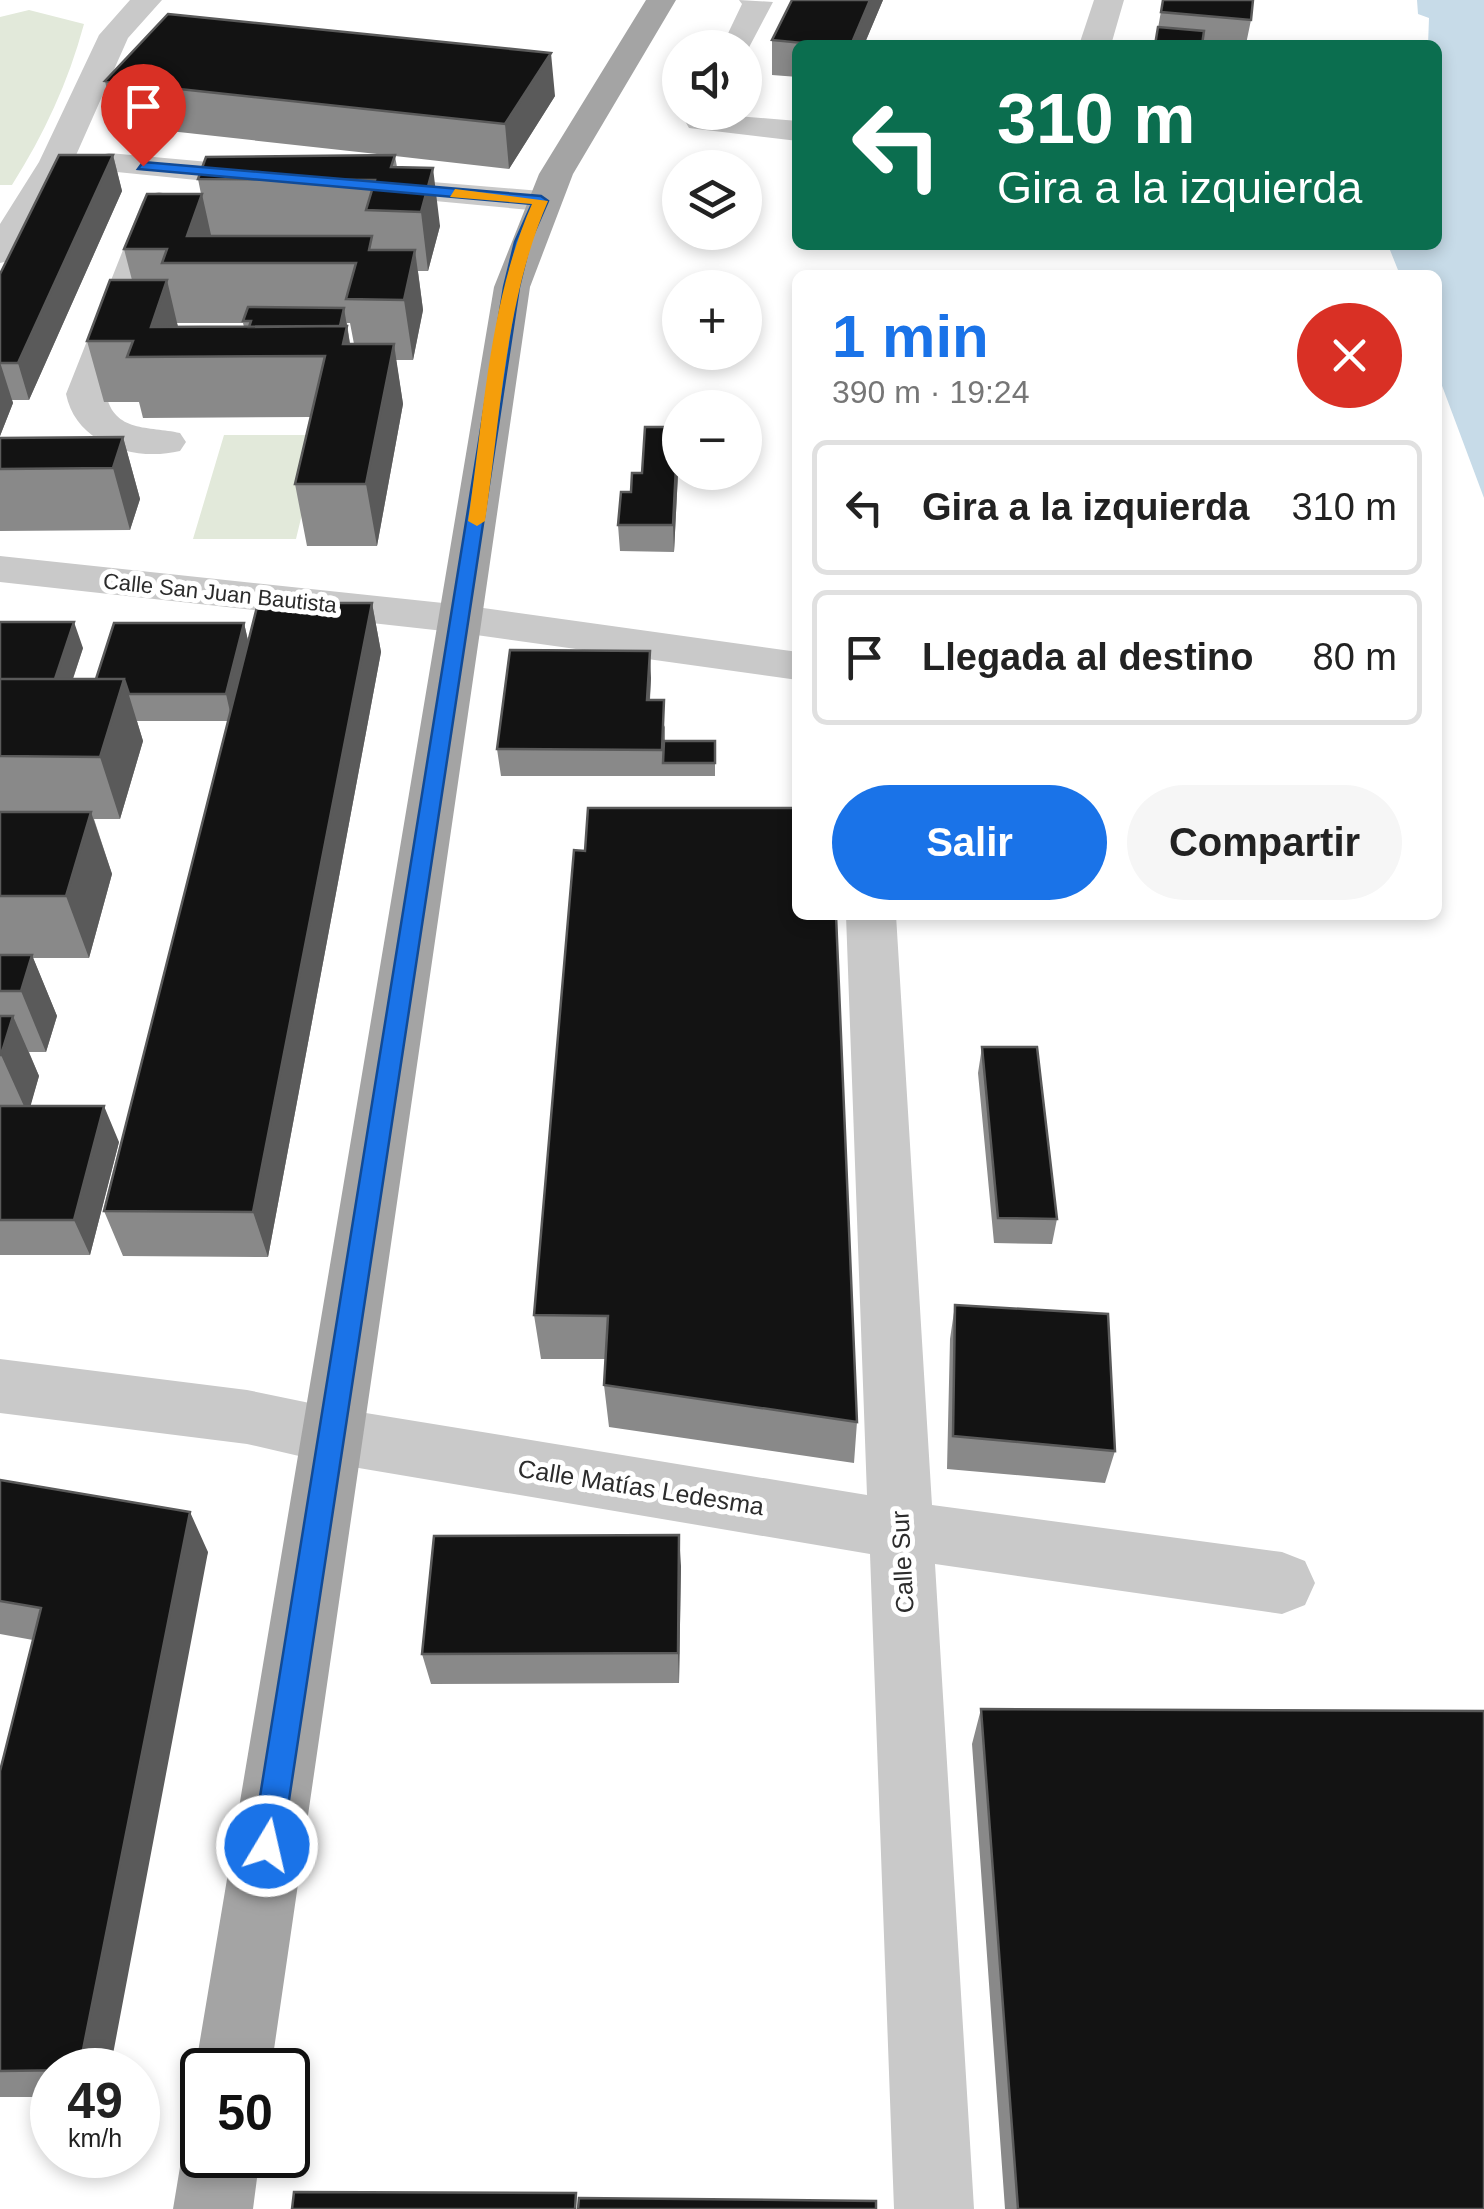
<!DOCTYPE html>
<html lang="es">
<head>
<meta charset="utf-8">
<style>
	body { margin:0; font-family:Arial,sans-serif; background:#f6f6f6; color:#222; height:100vh; display:flex; flex-direction:column; font-size:38px; white-space:nowrap }
	* { box-sizing:border-box; margin:0 }
	p { font-size:32px; color:#767676 }
	.icon { flex:none; width:55px; height:55px; fill:none; stroke:currentColor; stroke-width:2; stroke-linecap:round; stroke-linejoin:round }
	.map { position:relative; flex:1; overflow:hidden }
	.side { position:absolute; left:792px; top:270px; width:650px; height:650px; display:flex; flex-direction:column; background:#fff; border-radius:15px; box-shadow:0 5px 15px #0003 }
	.side>* { flex:none }
	.banner { position:absolute; left:792px; top:40px; width:650px; height:210px; border-radius:15px; box-shadow:0 5px 15px #0003; background:#0b6e4f; color:#fff; overflow:hidden }
	.fabs { position:absolute; left:662px; top:30px; display:grid; gap:20px }
	.fabs a { display:grid; place-items:center; width:100px; height:100px; border-radius:50%; background:#fff; box-shadow:0 5px 15px #0003; font-size:50px }
	.speed { position:absolute; left:30px; top:2048px; display:flex; gap:20px; font-size:50px; font-weight:700; text-align:center }
	.speed>* { display:grid; place-content:center; width:130px; height:130px; border-radius:50%; background:#fff; box-shadow:0 5px 15px #0003; line-height:1 }
	.speed small { font-size:25px; font-weight:400 }
	.speed .limit { border:5px solid #111; border-radius:15px; background:#fff; color:#111 }
	.pin { position:absolute; display:grid; place-items:center; width:85px; height:85px; color:#fff; margin:-102px -42px; border-radius:50% 50% 50% 0; rotate:-45deg; box-shadow:0 0 10px #0007 }
	.pin .icon { rotate:45deg }
	.me { position:absolute; width:110px; margin:-55px; rotate:9deg; stroke-linejoin:round; filter:drop-shadow(0 0 8px #0008) }
	.turn { display:flex; align-items:center; gap:35px; height:210px; padding:0 40px; font-size:45px }
	.turn .icon { width:130px; height:130px; stroke-width:2.5 }
	.turn b { display:block; font-size:70px; line-height:85px }
	.round { display:grid; place-items:center; flex:none; width:105px; height:105px; border-radius:52px; background:#f6f6f6 }
	.overview { display:flex; align-items:center; justify-content:space-between; height:170px; padding:0 40px }
	h1 { font-size:60px; font-weight:700; line-height:75px; color:#1a73e8 }
	.cta { display:flex; gap:20px; margin-top:auto; padding:20px 40px }
	.cta a { flex:1; height:115px; border-radius:60px; background:#1a73e8; color:#fff; font-size:40px; font-weight:700; line-height:115px; text-align:center }
	.cta a+a { background:#f6f6f6; color:#222 }
	ul { padding:0; list-style:none }
	li { display:flex; align-items:center; gap:30px; height:135px; margin:0 20px 15px; padding:0 20px; border:5px solid #e0e0e0; border-radius:15px }
	li div { flex:1 }
	li b { display:block; font-size:38px }
	li em { font-style:normal }
	.map>svg:first-child { display:block }
	.green { fill:#e2e9da }
	.water { fill:#c7dbe8 }
	.lines { fill:none; stroke-linecap:round; stroke-linejoin:round }
	.minor { fill:#c9c9c9; fill-rule:evenodd }
	.major { fill:#a4a4a4; fill-rule:evenodd }
	.wall { fill:#898989; fill-rule:evenodd }
	.shaded-wall { fill:#5a5a5a }
	.building { fill:#131313; stroke:#5a5a5a; stroke-width:2.5 }
	.route { fill:#1a73e8; stroke:#114b97; stroke-width:2.5 }
	.slow { fill:#f59e0b }
	.labels { text-anchor:middle; dominant-baseline:central; stroke-width:10; stroke-linejoin:round; paint-order:stroke }
	.far-street-label { font-size:22px; fill:#2c2c2c; stroke:#fff }
	.street-label { font-size:25px; fill:#2c2c2c; stroke:#fff }
</style>
</head>
<body>
<div class="map">
<svg width="1484" height="2209" viewBox="0 0 1484 2209">
	<rect width="100%" height="100%" fill="#fff"/>
	<path class="green" d="M29 10 84 24C68 83 44 134 12 185H0V17Z
		M224 435H321L296 539H193Z"/>
	<path class="water" d="M1417 0H1484V498L1438 375V275H1400L1388 245H1438V45H1428L1429 18 1418 14Z"/>
	<g class="lines">
		<path class="minor" d="M130 0H162L128 38 73 162 18 252 13 260 0 263V224L39 162 99 35Z
			M739 0 773 2 745 55V48H721L742 4Z
			M1094 0H1124L1111 45H1079Z
			M688 112 798 121V141L689 128 685 121Z
			M109 153 276 168 288 171 293 178 288 185 276 188 97 170 92 163 97 156Z
			M361 176 541 191 553 194 558 201 553 208 541 211 349 193 344 186 349 179Z
			M159 192 171 195 176 202 106 394C114 433 149 426 180 433L186 442 180 451C134 462 76 444 66 394L142 202 147 195Z
			M0 556 462 605 798 652V680L462 633 0 582Z
			M846 915H896L932 1505 1282 1552 1305 1561 1315 1583 1305 1605 1282 1614 935 1564 974 2209H894L870 1554 329 1463 247 1444 0 1413V1359L247 1390 329 1407 867 1495Z"/>
		<path class="major" d="M646 0H676L573 174 530 287 271 2070H202V2089L195 2070 494 287 539 174Z
			M202 2123V2155H260L253 2209H173L182 2155 193 2127Z"/>
	</g>
	<path class="wall" d="M792 0H883L864 45H798V77L772 75V40Z
		M1163 0 1251 20 1246 44 1203 40 1155 45Z
		M105 81 555 96 509 169 395 156 397 167 440 226 428 271H418L423 310 413 360H396L403 404 377 546H307L295 484 311 417 143 418 139 402H104L87 341 132 280 124 249 201 194 198 179 386 155 115 125ZM177 323H243L244 327H178ZM347 323H350L354 344H350Z
		M113 155 122 191 29 400H12L13 403 0 436V274Z
		M678 427 679 454 674 552 620 551 618 525 642 473Z
		M123 437 140 499 130 530 0 531V438Z
		M372 603 381 652 268 1257 123 1256 104 1211 228 721H137L143 741 120 819H94L112 874 89 958H33L57 1016 46 1052H29L39 1076 30 1106 119 1142 90 1255H0V622L83 648 73 679H96L244 623 248 641Z
		M651 678 650 700 665 727V741H715V776H501L497 749Z
		M574 850 857 1422 854 1463 609 1427 604 1385 605 1359H541L534 1315Z
		M982 1047 1057 1219 1052 1244 994 1243 978 1073Z
		M955 1305 1115 1451 1105 1483 947 1469 950 1339Z
		M0 1480 208 1552 52 2070V2097H0V1771L33 1640 0 1634Z
		M681 1566 679 1683 431 1684 422 1654Z
		M981 1709 1484 2209H1005L972 1744Z"/>
	<path class="shaded-wall" d="M870 0H883L864 45H851Z
		M551 53 555 96 509 169 505 124Z
		M113 155 122 191 29 400 18 363Z
		M433 168 440 226 428 271 421 212Z
		M202 194 215 253 187 236Z
		M415 250 423 310 413 360 404 300Z
		M167 280 181 340 151 327Z
		M344 308 357 387 338 333Z
		M394 344 403 404 377 546 366 484Z
		M0 362 13 403 0 436Z
		M678 427 679 454 674 552 673 525Z
		M123 437 140 499 130 530 113 468Z
		M372 603 381 652 268 1257 253 1212Z
		M74 622 83 648 59 720 50 693Z
		M244 623 250 649 232 721 226 694Z
		M650 651 651 678 648 727 647 700Z
		M124 679 143 741 120 819 100 757Z
		M91 812 112 874 89 958 66 896Z
		M32 955 57 1016 46 1052 21 991Z
		M13 1016 39 1076 28 1115 1 1055Z
		M104 1106 119 1142 90 1255 74 1220Z
		M190 1512 208 1552 110 2070H79Z
		M679 1535 681 1566 679 1683 678 1653Z"/>
	<path class="building" d="M792 0H870L851 45H823L772 40Z
		M1163 0H1253L1251 20 1161 12Z
		M168 14 551 53 505 124 105 81Z
		M1158 27 1204 31 1202 45H1155Z
		M59 155H113L18 363H0V274Z
		M395 155 391 167 433 168 421 212 366 210 375 180 198 179 206 157Z
		M147 194H202L187 236H372L369 250H415L404 300 346 299 356 263H162L167 249H124Z
		M110 280H167L151 327 347 326 343 344H394L366 484H295L325 356 127 357 133 341H87Z
		M248 307 344 308 340 326 249 327 251 321H243Z
		M645 427H678L673 525H618L621 492H631L632 473H642Z
		M123 437 113 468 0 469V438Z
		M258 603H372L253 1212 104 1211Z
		M0 622H74L55 679H0Z
		M114 623H244L226 694H129L124 679H96Z
		M510 650 650 651 647 700H664L662 750 497 749Z
		M0 679H124L100 757 0 756Z
		M664 741H715V763H663Z
		M588 808H798V915H836L857 1422 604 1385 608 1316 534 1315 574 850 585 851Z
		M0 812H91L66 896H0Z
		M0 955H32L21 991H0Z
		M0 1016H13L1 1055H0Z
		M982 1047H1037L1057 1219 998 1218Z
		M0 1106H104L74 1220H0Z
		M955 1305 1108 1314 1115 1451 953 1436Z
		M0 1480 190 1512 79 2070 0 2071V1771L41 1608 0 1601Z
		M679 1535 678 1653 422 1654 434 1536Z
		M981 1709 1484 1711V2209H1018Z
		M294 2192 576 2193 575 2209H292Z
		M579 2198 876 2201V2209H578Z"/>
	<path class="route" d="M143 162 541 196 548 201 530 242 519 287 282 1846 277 1856 267 1861 257 1856 252 1846 504 287 515 242 532 204 138 169Z"/>
	<path class="slow" d="M455 189 548 201C505 300 501 415 485 521L477 526 468 521C484 416 489 301 532 204L450 197Z"/>
	<g class="labels">
		<g class="far-street-label">
			<text transform="translate(220 593) rotate(6)">Calle San Juan Bautista</text>
		</g>
		<g class="street-label">
			<text transform="translate(641 1487) rotate(9)">Calle Matías Ledesma</text>
			<text transform="translate(902 1562) rotate(-93)">Calle Sur</text>
		</g>
	</g>
</svg>
<div class="fabs">
<a><svg class="icon" aria-label="sound" viewBox="0 0 24 24"><path d="M4 9h4l5-4v14l-5-4H4zM17 9q2 3 0 6"/></svg></a>
<a><svg class="icon" aria-label="layers" viewBox="0 0 24 24"><path d="M12 4l9 5-9 5-9-5zM3 14l9 5 9-5"/></svg></a>
<a>+</a>
<a>−</a>
</div>
<div class="speed"><div>49<small>km/h</small></div><div class="limit">50</div></div>
<div class="pin" style="left:143px;top:166px;background:#d93025"><svg class="icon" aria-label="arrive" viewBox="0 0 24 24"><path d="M6 21V4h12l-3 4 3 4H6"/></svg></div>
<svg class="me" style="left:267px;top:1846px" viewBox="-20 -20 40 40"><circle r="17" fill="#1a73e8" stroke="#fff" stroke-width="3"/><path d="M0-11L8 9 0 5-8 9z" fill="#fff"/></svg>
<div class="banner">
<div class="turn"><svg class="icon" aria-label="left" viewBox="0 0 24 24"><path d="M17 20v-9H6M10 6l-5 5 5 5"/></svg><div><b>310 m</b>Gira a la izquierda</div></div>
</div>
<section class="side">
<div class="overview"><div><h1>1 min</h1><p>390 m · 19:24</p></div><a class="round" style="background:#d93025;color:#fff"><svg class="icon" aria-label="close" viewBox="0 0 24 24"><path d="M6 6l12 12M18 6L6 18"/></svg></a></div>
<ul>
<li><svg class="icon" aria-label="left" viewBox="0 0 24 24"><path d="M17 20v-9H6M10 6l-5 5 5 5"/></svg><div><b>Gira a la izquierda</b></div><em>310 m</em></li>
<li><svg class="icon" aria-label="arrive" viewBox="0 0 24 24"><path d="M6 21V4h12l-3 4 3 4H6"/></svg><div><b>Llegada al destino</b></div><em>80 m</em></li>
</ul>
<div class="cta"><a>Salir</a><a>Compartir</a></div>
</section>
</div>
</body>
</html>
